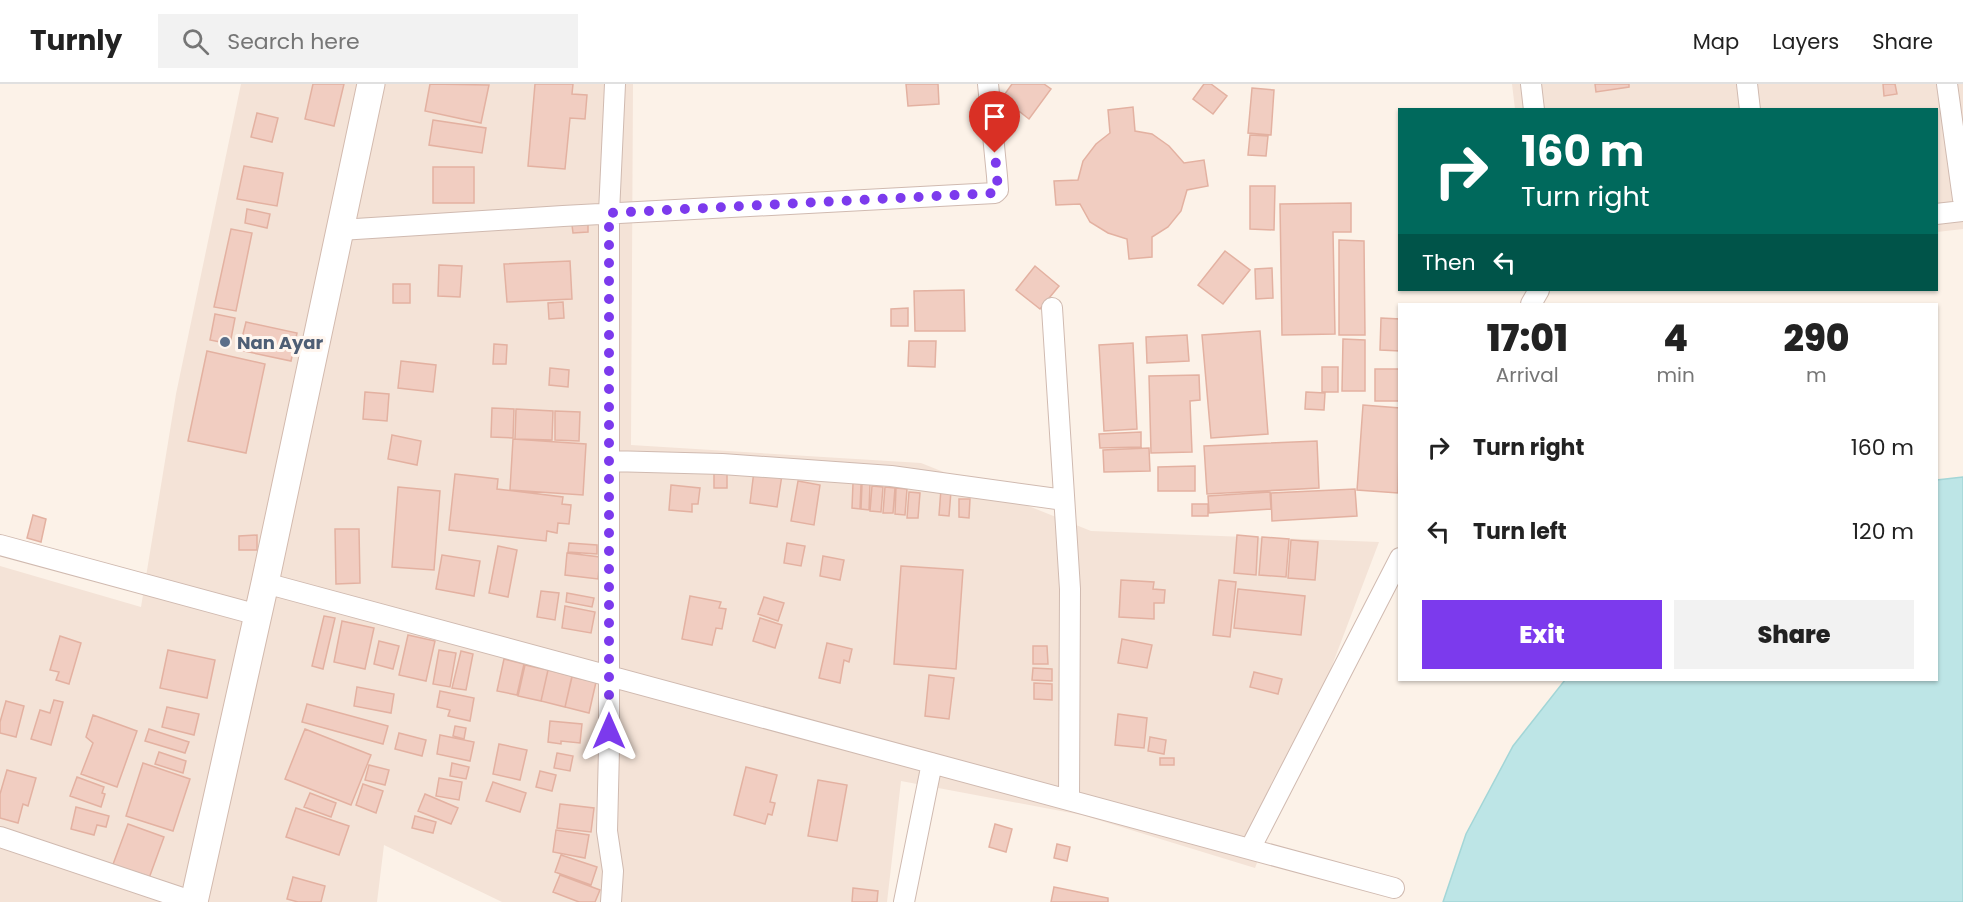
<!DOCTYPE html>
<html lang="en">
<head>
<meta charset="utf-8">
<style>
	body { margin:0; font-family:Poppins,sans-serif; background:#f2f2f2; color:#222; height:100vh; display:flex; flex-direction:column; font-size:22px; white-space:nowrap }
	* { box-sizing:border-box; margin:0 }
	p { font-size:20px; color:#767676 }
	.icon { flex:none; width:33px; height:33px; fill:none; stroke:currentColor; stroke-width:2; stroke-linecap:round; stroke-linejoin:round }
	.map { position:relative; flex:1; overflow:hidden }
	.drawer { position:absolute; left:1398px; top:219px; width:540px; height:378px; display:flex; flex-direction:column; background:#fff; border-radius:0px; box-shadow:0 2px 4px #0004 }
	.drawer>* { flex:none }
	.banner { position:absolute; left:1398px; top:24px; width:540px; height:183px; border-radius:0px; box-shadow:0 2px 4px #0004; background:#00695c; color:#fff; overflow:hidden }
	.pin { position:absolute; display:grid; place-items:center; width:51px; height:51px; color:#fff; margin:-62px -26px; border-radius:50% 50% 50% 0; rotate:-45deg; box-shadow:0 0 6px #0007 }
	.pin .icon { rotate:45deg }
	.me { position:absolute; width:66px; margin:-33px; rotate:0deg; stroke-linejoin:round; filter:drop-shadow(0 0 4px #0008) }
	.turn { display:flex; align-items:center; gap:21px; height:126px; padding:0 24px; font-size:27px }
	.turn .icon { width:78px; height:78px; stroke-width:2.5 }
	.turn b { display:block; font-size:42px; line-height:51px }
	.then { display:flex; align-items:center; height:57px; padding:0 24px; background:#0003; gap:12px; font-size:22px }
	.eta { display:flex; justify-content:space-evenly; align-items:center; height:102px; text-align:center }
	.eta b { font-size:36px; font-weight:800; line-height:42px }
	.cta { display:flex; gap:12px; margin-top:auto; padding:12px 24px }
	.cta a { flex:1; height:69px; border-radius:0px; background:#7c3aed; color:#fff; font-size:24px; font-weight:800; line-height:69px; text-align:center }
	.cta a+a { background:#f2f2f2; color:#222 }
	ul { padding:0; list-style:none }
	li { display:flex; align-items:center; gap:18px; height:84px; padding:0 24px }
	li div { flex:1 }
	li b { display:block; font-size:22px }
	li em { font-style:normal }
	header { display:flex; align-items:center; gap:36px; box-sizing:border-box; height:84px; padding:0 30px; background:#fff; border-bottom:2px solid #e0e0e0 }
	header strong { font-size:28px }
	nav { display:flex; gap:33px; margin-inline-start:auto; font-size:21px }
	.search { width:420px; height:54px; background:#f2f2f2; display:flex; align-items:center; gap:15px; box-sizing:border-box; padding:0 21px; border-radius:0px; color:#767676; font-size:22px }
	.map>svg:first-child { display:block }
	.residential { fill:#f4e3d7 }
	.water { fill:#bde5e6; stroke:#a3d6d7; stroke-width:1.5 }
	.building { fill:#f1cdc1; stroke:#e3b1a1; stroke-width:1.5 }
	.lines { fill:none; stroke-linecap:round; stroke-linejoin:round }
	.minor-casing { stroke:#d0bab0; stroke-width:22 }
	.secondary-casing { stroke:#d3baae; stroke-width:29 }
	.minor { stroke:#fff; stroke-width:20 }
	.secondary { stroke:#fff; stroke-width:27 }
	.route { stroke:#7c3aed; stroke-width:10; stroke-dasharray:0 18 }
	.service-dot { fill:#5c6f8a; stroke:#fff6ef; stroke-width:2 }
	.labels { text-anchor:middle; dominant-baseline:central; stroke-width:6; stroke-linejoin:round; paint-order:stroke }
	.service-label { font-size:18px; font-weight:bold; fill:#4e5e75; stroke:#fff6ef; text-anchor:start }
</style>
</head>
<body>
<header>
<strong>Turnly</strong>
<div class="search"><svg class="icon" aria-label="search" viewBox="0 0 24 24"><circle cx="10" cy="10" r="6"/><path d="M15 15l6 6"/></svg>Search here</div>
<nav><a>Map</a><a>Layers</a><a>Share</a></nav>
</header>
<div class="map">
<svg width="1963" height="818" viewBox="0 0 1963 818">
	<rect width="100%" height="100%" fill="#fcf2e8"/>
	<path class="residential" d="M241 0H633L631 361 921 379 1091 447 1379 458 1255 784 1082 731 901 697 887 818H502L384 761 377 818H0V482L141 523 176 310Z
		M1512 0H1963V145L1937 148 1936 26 1515 25Z"/>
	<path class="water" d="M1963 393V818H1443L1466 750 1513 662 1565 596H1936L1937 396Z"/>
	<path class="building" d="M313 0H344L334 42 305 35Z
		M430 0 489 1 481 39 425 27Z
		M535 0H573L572 10 587 11 585 35 570 34 565 85 528 82Z
		M906 0H938L939 20 908 22Z
		M1012 0H1044L1051 5 1029 35 1002 14Z
		M1204 0H1211L1227 12 1213 30 1193 15Z
		M1595 0H1629V3L1596 8Z
		M1883 0H1895L1897 10 1884 12Z
		M1252 4 1274 6 1271 51 1248 49Z
		M1133 23 1135 47 1152 50 1169 62 1184 79 1204 76 1208 102 1187 106 1181 127 1168 143 1152 153V173L1129 175 1127 155 1108 149 1090 138 1080 120 1056 121 1054 97 1078 96 1083 77 1096 60 1110 49 1108 26Z
		M257 29 278 34 272 58 251 53Z
		M433 36 486 44 482 69 429 61Z
		M1250 51 1268 52 1266 72 1248 71Z
		M244 82 283 89 277 122 237 115Z
		M433 83H474V119H433Z
		M1250 102H1275L1274 146 1250 145Z
		M1351 119V148H1333L1335 250 1282 251 1280 120Z
		M247 125 270 130 267 144 245 139Z
		M588 140V148L573 149 572 141Z
		M231 145 252 149 236 227 214 223Z
		M1339 156 1364 157 1365 251H1339Z
		M1225 167 1250 186 1223 220 1198 201Z
		M570 177 572 215 507 218 504 180Z
		M439 181 462 182 460 213 438 212Z
		M1035 182 1059 202 1040 225 1016 206Z
		M1272 184 1273 214 1256 215 1255 185Z
		M393 200H410V219H393Z
		M964 206 965 247H915L914 207Z
		M563 218 564 234 549 235 548 219Z
		M908 224V242H891V225Z
		M215 230 235 234 230 260 210 256Z
		M1381 234 1400 235V267L1380 266Z
		M246 238 297 249 291 277 239 266Z
		M1260 247 1268 350 1211 354 1202 251Z
		M1187 251 1189 277 1147 279 1146 253Z
		M1343 255 1365 256V307H1342Z
		M909 257H936L935 283 908 282Z
		M1133 259 1137 345 1104 347 1099 261Z
		M494 260 507 261 506 280H493Z
		M207 267 265 280 246 369 188 357Z
		M401 277 436 281 433 308 398 304Z
		M1322 283H1338V308H1322Z
		M550 284 569 286 568 303 549 301Z
		M1375 285H1400V317H1375Z
		M1199 291 1200 316 1190 317 1192 368 1151 369 1149 292Z
		M365 308 389 310 387 337 363 335Z
		M1306 308 1325 309 1324 326 1305 325Z
		M1363 321 1400 324 1398 409 1357 406Z
		M492 324 514 325 513 354 491 353Z
		M516 325 553 327 552 356 515 355Z
		M555 327 580 328 579 357 555 356Z
		M1141 348V363L1100 364 1099 350Z
		M392 351 421 357 417 381 388 375Z
		M513 355 586 360 583 411 510 406Z
		M1317 357 1319 404 1207 410 1204 362Z
		M1149 364 1150 387 1104 388 1103 366Z
		M1195 382V407H1158V383Z
		M754 387 782 391 777 423 750 419Z
		M714 388H727V404H714Z
		M455 390 498 395 497 405 563 413 562 420 571 421 569 440 558 439 557 449 547 447 546 457 449 446Z
		M798 397 820 401 814 441 791 437Z
		M853 399 861 400 860 425 852 424Z
		M862 400H870L869 426 861 425Z
		M671 401 700 404 698 420H692V428L669 426Z
		M872 402 883 403 881 428 870 427Z
		M398 403 440 407 434 486 392 483Z
		M885 403 895 404 893 429H883Z
		M896 404 907 405 905 431 895 430Z
		M941 405 951 407 949 432 939 431Z
		M1355 405 1357 432 1272 437 1271 409Z
		M909 408 920 409 918 434H907Z
		M1270 408 1271 425 1209 429 1208 412Z
		M959 415H970L969 434 959 433Z
		M1192 420H1208V432H1192Z
		M33 431 46 435 41 458 27 454Z
		M335 445H359L360 499 336 500Z
		M257 451V466H239V452Z
		M1237 451 1258 453 1256 491 1234 489Z
		M1262 453 1289 455 1286 493 1259 491Z
		M1291 456 1318 458 1315 496 1288 494Z
		M569 459 597 461V470L568 468Z
		M787 459 805 462 801 482 784 479Z
		M498 462 517 466 508 513 489 509Z
		M567 469 600 473 598 495 565 491Z
		M442 471 480 477 474 512 436 505Z
		M823 472 844 476 840 496 820 492Z
		M901 482 963 486 956 585 894 580Z
		M1121 496 1154 498 1153 505 1165 506 1164 519H1154V535L1119 533Z
		M1219 496 1236 498 1230 553 1213 551Z
		M1238 505 1305 512 1301 551 1234 544Z
		M541 507 559 509 555 536 537 533Z
		M567 509 594 514 592 523 566 518Z
		M690 512 721 518 719 524 726 525 722 545 716 544 712 561 682 555Z
		M764 513 784 519 778 537 758 530Z
		M565 522 595 528 591 549 562 544Z
		M324 532 335 534 323 585 312 582Z
		M760 534 782 541 775 564 753 557Z
		M342 537 374 544 365 585 334 578Z
		M408 551 435 557 426 597 399 591Z
		M60 552 81 559 69 600 56 596 59 588 50 586Z
		M1122 555 1152 561 1147 584 1118 579Z
		M379 557 399 562 393 585 374 580Z
		M827 559 852 565 849 578 844 576 840 599 819 594Z
		M1033 562H1047L1048 580H1033Z
		M168 566 215 576 207 614 160 604Z
		M439 566 456 569 450 603 433 600Z
		M461 567 473 570 466 606 452 604Z
		M504 575 524 580 517 611 497 607Z
		M525 581 548 586 541 617 518 612Z
		M1033 584 1052 585V597L1032 596Z
		M548 586 572 592 565 623 541 617Z
		M1254 588 1282 595 1278 610 1250 603Z
		M929 591 954 594 949 635 925 632Z
		M572 593 596 598 589 629 565 623Z
		M1034 599 1052 600V616L1034 615Z
		M357 603 394 610 391 629 354 622Z
		M440 607 474 614 470 637 448 632 450 626 437 623Z
		M54 616 63 618 51 661 31 655 40 626 50 629Z
		M6 617 24 622 16 653 0 649V638Z
		M307 620 388 642 383 660 302 638Z
		M167 623 199 630 194 651 162 643Z
		M1118 630 1147 634 1144 664 1115 661Z
		M93 631 137 647 117 703 81 690 93 659 86 653Z
		M550 637 582 640 580 659 561 657V660L548 658Z
		M455 642 466 644 464 655 453 652Z
		M149 645 189 658 185 669 145 657Z
		M305 645 371 671 351 721 285 695Z
		M399 649 426 656 422 672 395 665Z
		M440 651 474 658 470 677 437 670Z
		M1150 653 1166 656 1164 670 1148 667Z
		M499 660 527 666 520 696 493 690Z
		M159 668 186 677 183 689 155 680Z
		M557 669 573 672 570 687 554 684Z
		M1160 674H1174V681H1160Z
		M143 679 190 695 173 747 126 732Z
		M452 679 469 683 466 695 450 692Z
		M369 681 389 686 385 701 365 696Z
		M746 683 777 691 770 718 775 719 772 731 768 730 765 740 734 731Z
		M7 686 36 694 28 722 23 720 18 739 0 734V710Z
		M540 687 556 691 552 707 536 703Z
		M77 693 104 703 102 709 105 710 101 723 70 712Z
		M439 694 462 698 459 716 436 712Z
		M818 696 847 701 837 757 808 752Z
		M493 698 526 709 520 728 486 717Z
		M363 700 383 707 376 729 356 721Z
		M310 709 336 719 331 733 304 723Z
		M425 710 458 724 451 740 418 727Z
		M560 720 594 724 591 748 557 744Z
		M76 723 109 732 106 743 97 741 94 751 71 745Z
		M296 724 349 742 339 771 286 753Z
		M415 732 436 738 433 749 412 744Z
		M128 740 164 753 148 797 112 783Z
		M995 740 1012 745 1006 768 989 763Z
		M556 746 589 751 585 774 553 768Z
		M1057 760 1070 763 1067 777 1054 774Z
		M561 771 597 783 591 801 555 788Z
		M560 791 600 806 595 818H579L553 808Z
		M293 793 325 802 321 818H298L287 815Z
		M1054 803 1108 814V818H1051Z
		M853 804 878 807 877 818H852Z"/>
	<g class="lines">
		<defs>
			<path id="minor" d="M1531 0 1534 26
				M1747 0 1750 26
				M1947 0 1963 115
				M1936 130 1963 127
				M340 146 563 132 995 109 998 106 997 92 988 0
				M1531 220 1539 206
				M1052 224 1070 505 1069 716
				M609 377 722 380 891 392 1064 416
				M0 461 258 531
				M265 499 1394 804
				M0 753 194 818
				M1250 765 1400 474
				M611 818 613 787 607 747 609 665V129L615 0
				M904 818 932 679"/>
			<path id="secondary" d="M194 818 265 499 371 0"/>
		</defs>
		<use href="#minor" class="minor-casing"/>
		<use href="#secondary" class="secondary-casing"/>
		<use href="#minor" class="minor"/>
		<use href="#secondary" class="secondary"/>
	</g>
	<g class="lines">
		<path class="route" d="M609 647V129L995 109 998 106 995 69"/>
	</g>
	<circle class="service-dot" cx="225" cy="258" r="6"/>
	<g class="labels">
		<g class="service-label">
			<text x="237" y="258">Nan Ayar</text>
		</g>
	</g>
</svg>
<div class="pin" style="left:995px;top:69px;background:#d93025"><svg class="icon" aria-label="arrive" viewBox="0 0 24 24"><path d="M6 21V4h12l-3 4 3 4H6"/></svg></div>
<svg class="me" style="left:609px;top:647px" viewBox="-20 -20 40 40"><path d="M0-17L14 15 0 8-14 15z" fill="#7c3aed" stroke="#fff" stroke-width="4"/></svg>
<div class="banner">
<div class="turn"><svg class="icon" aria-label="right" viewBox="0 0 24 24"><path d="M7 20v-9h11M14 6l5 5-5 5"/></svg><div><b>160 m</b>Turn right</div></div>
<div class="then">Then<svg class="icon" aria-label="left" viewBox="0 0 24 24"><path d="M17 20v-9H6M10 6l-5 5 5 5"/></svg></div>
</div>
<section class="drawer">
<div class="eta">
<div><b>17:01</b><p>Arrival</p></div>
<div><b>4</b><p>min</p></div>
<div><b>290</b><p>m</p></div>
</div>
<ul>
<li><svg class="icon" aria-label="right" viewBox="0 0 24 24"><path d="M7 20v-9h11M14 6l5 5-5 5"/></svg><div><b>Turn right</b></div><em>160 m</em></li>
<li><svg class="icon" aria-label="left" viewBox="0 0 24 24"><path d="M17 20v-9H6M10 6l-5 5 5 5"/></svg><div><b>Turn left</b></div><em>120 m</em></li>
</ul>
<div class="cta"><a>Exit</a><a>Share</a></div>
</section>
</div>
</body>
</html>
